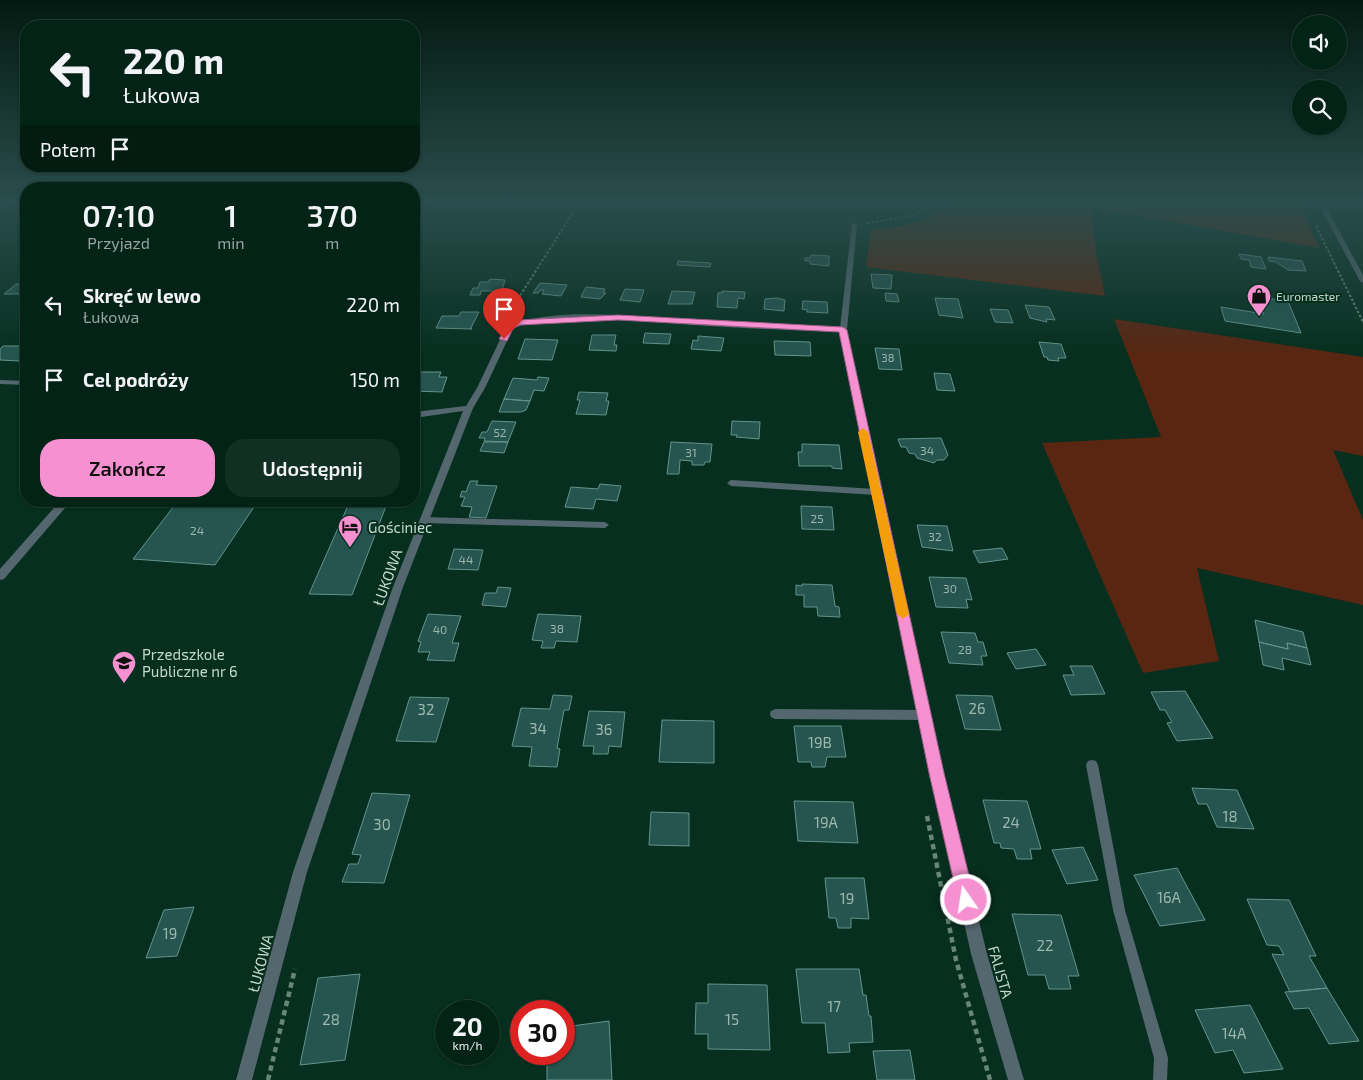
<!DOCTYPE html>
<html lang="pl">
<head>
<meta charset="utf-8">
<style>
	body { margin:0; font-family:"Exo 2",sans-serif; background:#122f24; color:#f1f3f6; height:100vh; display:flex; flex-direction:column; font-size:19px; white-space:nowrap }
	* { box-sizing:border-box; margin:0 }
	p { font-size:16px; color:#97a4a1 }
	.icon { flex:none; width:28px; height:28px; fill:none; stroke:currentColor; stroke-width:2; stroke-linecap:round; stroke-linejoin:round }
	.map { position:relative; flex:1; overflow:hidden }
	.panel { position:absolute; left:20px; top:182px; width:400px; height:325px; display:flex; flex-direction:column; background:#042317; border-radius:20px; box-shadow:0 1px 4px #0004,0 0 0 1px #254036 }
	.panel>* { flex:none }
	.top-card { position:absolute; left:20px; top:20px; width:400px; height:152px; border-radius:20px; box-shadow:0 1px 4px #0004,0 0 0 1px #254036; background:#042317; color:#f1f3f6; overflow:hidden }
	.fabs { position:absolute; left:1292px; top:15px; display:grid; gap:10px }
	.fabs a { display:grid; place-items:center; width:55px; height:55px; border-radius:50%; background:#042317; box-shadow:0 1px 4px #0004,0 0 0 1px #254036; font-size:25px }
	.speed { position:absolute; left:435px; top:1000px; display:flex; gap:10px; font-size:25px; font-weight:700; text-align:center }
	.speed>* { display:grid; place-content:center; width:65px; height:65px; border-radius:50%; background:#042317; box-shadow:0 1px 4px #0004,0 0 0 1px #254036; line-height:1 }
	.speed small { font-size:12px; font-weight:400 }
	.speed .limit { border:8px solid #d22; background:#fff; color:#111 }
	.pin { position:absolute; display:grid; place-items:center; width:42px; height:42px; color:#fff; margin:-51px -21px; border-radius:50% 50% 50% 0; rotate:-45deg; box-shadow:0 0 5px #0007 }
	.pin .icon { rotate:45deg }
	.me { position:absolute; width:55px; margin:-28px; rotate:347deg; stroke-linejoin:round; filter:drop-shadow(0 0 4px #0008) }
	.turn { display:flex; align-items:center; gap:18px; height:105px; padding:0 20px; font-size:22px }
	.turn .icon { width:65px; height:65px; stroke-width:2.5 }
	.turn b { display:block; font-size:35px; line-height:42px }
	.then { display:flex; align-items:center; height:48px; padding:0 20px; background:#0003; gap:10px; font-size:19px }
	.eta { display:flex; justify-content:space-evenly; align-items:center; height:85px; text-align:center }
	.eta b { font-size:30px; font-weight:600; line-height:35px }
	.button { display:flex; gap:10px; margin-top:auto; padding:10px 20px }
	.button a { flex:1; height:58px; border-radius:20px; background:#f590d1; color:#111; font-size:20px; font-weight:600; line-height:58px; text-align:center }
	.button a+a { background:#122f24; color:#f1f3f6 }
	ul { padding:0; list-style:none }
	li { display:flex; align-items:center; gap:15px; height:75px; padding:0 20px }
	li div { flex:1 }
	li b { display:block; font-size:19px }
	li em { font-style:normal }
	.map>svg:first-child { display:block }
	.green { fill:#582611 }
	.building { fill:#25554e; stroke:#63948b }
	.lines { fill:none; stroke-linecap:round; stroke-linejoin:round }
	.path-far1 { stroke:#678678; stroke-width:2; stroke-dasharray:2.5 2; stroke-linecap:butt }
	.path { stroke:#678678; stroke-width:4.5; stroke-dasharray:5.5 4; stroke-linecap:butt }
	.service { fill:#55676e; fill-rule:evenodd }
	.minor { fill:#55676e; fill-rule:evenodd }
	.tertiary { fill:#55676e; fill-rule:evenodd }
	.route { fill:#f590d1; stroke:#9f5e88 }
	.slow { fill:#f59e0b }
	.labels { text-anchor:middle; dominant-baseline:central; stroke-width:4; stroke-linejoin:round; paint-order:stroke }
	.far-number-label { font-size:11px; fill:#9cb8ae }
	.far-poi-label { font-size:12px; fill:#c4d9ce; stroke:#062f1f; text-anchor:start }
	.number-label { font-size:12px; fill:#9cb8ae }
	.poi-label { font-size:15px; fill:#c4d9ce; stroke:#062f1f; text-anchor:start }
	.street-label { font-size:15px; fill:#c4d9ce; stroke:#062f1f }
	.near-number-label { font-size:15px; fill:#9cb8ae }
</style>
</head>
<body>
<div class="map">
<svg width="1363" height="1080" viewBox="0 0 1363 1080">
	<rect width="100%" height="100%" fill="#062f1f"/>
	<path class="green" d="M953 203H1299L1319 248 1091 207 1097 258 1105 296 866 267 871 230C903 227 926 222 953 203Z
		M1114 319 1363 357V456L1333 450 1363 520V605L1197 568 1219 661 1143 673 1042 443 1161 437Z"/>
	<path class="building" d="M1239 254 1261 257 1266 269 1251 267 1249 260 1241 259Z
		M811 255 829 256V266L810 264V261H805V258H810Z
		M1268 257 1302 261 1306 271 1288 270 1276 262 1269 261Z
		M678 261 711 263 710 267 677 265Z
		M871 274 892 275 891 289 873 288Z
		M490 279 505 280 502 291H481L480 295H470L473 288H478L480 282H489Z
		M540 283 567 285 561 296 542 294 544 290H541L538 293H533Z
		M16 284H26V294H4Z
		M586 287 605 289 603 293H606L600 299 581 297Z
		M625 289 644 290 640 302 620 300Z
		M672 291 695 292 692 304H668Z
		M722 291 745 292 744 299 738 298 737 308 717 307 718 293H722Z
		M885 293 897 294 899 302 886 301Z
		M1258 297 1288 301 1301 333 1225 321 1221 307 1264 314Z
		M777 298 785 300 784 311 764 309 765 299Z
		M935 298 958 299 963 318 939 315Z
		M803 301 827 302 828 313 807 312V310L802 309Z
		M1025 305 1049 307 1055 320 1046 319 1047 322 1030 318Z
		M990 309 1008 310 1013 323 995 322Z
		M461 312H479L471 328 472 329 436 328 442 316H459Z
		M645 333 671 334 669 344 643 343Z
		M592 335H616L614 345H617L616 351 589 350Z
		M698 336 724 338 721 351 691 349 693 340 698 341Z
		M525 339 558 340 552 360 518 359Z
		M774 341 810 342 811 356 775 355Z
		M1039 342 1061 344 1066 358H1058L1059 361 1048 360 1047 357H1044Z
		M3 346H26V355L20 361 0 360V349Z
		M875 348 899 349 902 370 879 369Z
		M417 372H441L439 377H447L442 392 414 391V381Z
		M934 373 950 374 955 391 937 390Z
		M538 377 549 378 544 391 534 390 530 401 504 399 513 378 537 380Z
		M579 392 608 393 606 401H609L606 415 576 414 580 400H577Z
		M504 399 530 401 526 410 521 412H499Z
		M492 421 516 422 508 442 484 441 485 438H479L482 432H487Z
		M732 421 760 422 759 439 736 437 737 435H731Z
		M941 438 948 455 944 460H937L934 463 917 458 915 454 909 453 906 447H901L898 439Z
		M484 442H508L504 453 480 451Z
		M671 442 712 444 710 462H705L704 465H692V461L680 460 679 474H667Z
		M802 444 839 445 842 469 832 468V466H799L798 452H802Z
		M470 481H478L476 485 497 486 486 518 469 517 472 507 461 506 465 497H460L462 491 466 492Z
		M600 484 621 486 617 501 596 499 593 509 565 507 571 487 598 489Z
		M178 501H258L215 565 133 559Z
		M350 501H388L352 595 309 594Z
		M801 506 832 507 834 530 802 529Z
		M917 525 947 526 953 551 922 547Z
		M1002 548 1008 559 979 563 973 551Z
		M454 549 483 550 478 570 448 569Z
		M929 577 966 578 972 600 966 599 968 608 936 607Z
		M802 584 832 585 835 606 839 607 840 617 818 616 817 607H804V595H796V585L802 586Z
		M498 587 511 588 506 607 482 605 485 593H496Z
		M428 614 461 616 452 643H459L454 661 427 660 430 652H418L421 642 418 641Z
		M538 614 581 616 577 642 556 641 554 648H541L543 641 532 640Z
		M1255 620 1303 632 1307 648 1287 643 1288 649 1259 642Z
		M941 632 975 633 978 642H983L987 656H981L983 665 949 663Z
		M1259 642 1288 649 1287 643 1307 648 1311 665 1282 658 1284 670 1263 665Z
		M1036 649 1046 665 1016 669 1007 653Z
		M1070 666H1092L1105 694 1071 695 1063 675H1074Z
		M1185 691 1213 738 1177 741 1167 723 1172 722 1165 710H1160L1151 692Z
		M553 695 572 696 569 710H564L557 748 560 749 557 767 529 766 532 747 512 746 521 708 550 709Z
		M956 695 992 696 1001 730 965 729Z
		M410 697 449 698 436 742 396 741Z
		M589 711 625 712 621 747 609 746 608 754H593L594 746H583Z
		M662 720 714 721V763L659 762Z
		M794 726H841L846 757H827L825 767H812L811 762H798Z
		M1192 788 1237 790 1254 829 1217 827 1207 804H1198Z
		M372 793 410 795 384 883 342 882 349 864H358L361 855 352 854Z
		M983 800 1027 801 1041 849H1030L1032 859H1017L1014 849 1001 848 1000 843H994Z
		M794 801 853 802 858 843 798 841Z
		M651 812 689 813V846L649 845Z
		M1083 847 1098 880 1067 884 1052 850Z
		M1177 868 1205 920 1160 926 1134 875Z
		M825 878H864L869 919 851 918V928H838L836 918H829Z
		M1247 899 1289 900 1316 956H1309L1327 988 1290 992 1272 954 1284 955 1279 946 1267 945Z
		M194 907 177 956 146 958 164 910Z
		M1012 914 1061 915 1079 976H1068L1071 989H1049L1045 975H1028Z
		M796 969H859L863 995H866L869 1016H871L873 1042 849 1043 850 1052 828 1053 825 1023H802Z
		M360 974 345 1060 300 1065 318 978Z
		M708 984 767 985 770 1050 708 1049V1034H695L696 1003H708Z
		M1327 988 1359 1041 1329 1044 1309 1008 1294 1009 1285 992Z
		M1250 1005 1283 1069 1244 1073 1233 1050 1215 1053 1195 1010Z
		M609 1021 612 1080H547V1059L563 1057 564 1054V1027Z
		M910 1050 915 1080H877L873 1051Z"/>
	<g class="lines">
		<path class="path-far1" d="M867 223 912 216 935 203
			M1316 226 1363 322
			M514 312 516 302 579 203"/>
		<path class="path" d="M927 816 956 960 990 1080
			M268 1080 295 969"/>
		<path class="service" d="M731 480 876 489 880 492 876 495 731 486 727 483Z
			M424 517 605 522 609 525 605 528 424 523 420 520Z
			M775 709 925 710 929 712 930 715 929 718 925 720 775 719 771 717 770 714 771 711Z
			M1092 760 1096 761 1098 765 1125 910 1168 1058 1167 1080H1153L1154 1058 1113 910 1086 765 1088 761Z"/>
		<path class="minor" d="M852 223 857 224 847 330 943 773 987 954 1024 1080H1008L971 954 931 773 840 332C786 330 733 328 680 324 627 321 564 311 513 328L485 388 473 408 403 587 307 872 252 1080H236L293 872 393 587 463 411 414 418V412L466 406 477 388 507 325C562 307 624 316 681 320 734 323 787 325 840 328Z
			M0 380 26 381V385L0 384Z
			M60 501H71L4 579 0 580V569Z"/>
		<path class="tertiary" d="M1318 203H1324L1363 275V283L1360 281Z"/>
	</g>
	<linearGradient id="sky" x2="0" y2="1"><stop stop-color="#031a11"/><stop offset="0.57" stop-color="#2a4d4d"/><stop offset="1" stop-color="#2a4d4d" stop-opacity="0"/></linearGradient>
	<rect width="1363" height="354" fill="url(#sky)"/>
	<path class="route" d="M618 315 843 327 847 330 944 773 975 900 972 905 966 908 961 905 958 900 929 773 839 332 618 320 520 325 513 329 507 341 499 339 507 325 518 320Z"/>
	<path class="slow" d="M863 428 868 432 909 614 903 619 897 614 858 432Z"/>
	<defs>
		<symbol id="shop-pin" viewBox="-11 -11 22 30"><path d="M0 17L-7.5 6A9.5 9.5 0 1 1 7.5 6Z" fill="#f590d1" stroke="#062f1f"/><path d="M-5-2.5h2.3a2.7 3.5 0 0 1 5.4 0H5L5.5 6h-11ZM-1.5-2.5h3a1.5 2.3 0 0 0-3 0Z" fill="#111"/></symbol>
		<symbol id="hotel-pin" viewBox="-11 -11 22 30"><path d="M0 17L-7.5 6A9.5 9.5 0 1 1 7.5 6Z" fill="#f590d1" stroke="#062f1f"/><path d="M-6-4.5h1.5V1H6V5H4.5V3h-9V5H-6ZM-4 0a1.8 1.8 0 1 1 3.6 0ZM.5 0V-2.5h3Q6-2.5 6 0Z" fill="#111"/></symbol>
		<symbol id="school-pin" viewBox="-11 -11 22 30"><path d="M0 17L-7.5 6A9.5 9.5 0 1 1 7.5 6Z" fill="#f590d1" stroke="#062f1f"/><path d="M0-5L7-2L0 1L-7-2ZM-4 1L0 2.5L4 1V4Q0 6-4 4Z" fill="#111"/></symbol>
	</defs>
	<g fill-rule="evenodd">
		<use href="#shop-pin" x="1245" y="282" width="28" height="38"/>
		<use href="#hotel-pin" x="336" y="513" width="28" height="38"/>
		<use href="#school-pin" x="110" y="649" width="28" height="38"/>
	</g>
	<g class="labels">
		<g class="far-number-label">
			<text x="888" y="357">38</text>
		</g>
		<g class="far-poi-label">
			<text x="1276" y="296">Euromaster</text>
		</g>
		<g class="number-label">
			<text x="500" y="432">52</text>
			<text x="927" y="450">34</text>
			<text x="691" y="452">31</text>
			<text x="817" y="518">25</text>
			<text x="197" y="530">24</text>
			<text x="935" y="536">32</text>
			<text x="466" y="559">44</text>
			<text x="950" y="588">30</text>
			<text x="557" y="628">38</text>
			<text x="440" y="629">40</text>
			<text x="965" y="649">28</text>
		</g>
		<g class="poi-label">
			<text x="368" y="527">Gościniec</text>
			<text x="142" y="654">Przedszkole<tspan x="142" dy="17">Publiczne nr 6</tspan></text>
		</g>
		<g class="street-label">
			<text transform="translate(387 577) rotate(-70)">ŁUKOWA</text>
			<text transform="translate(260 963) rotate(-75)">ŁUKOWA</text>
			<text transform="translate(1001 972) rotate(74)">FALISTA</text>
		</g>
		<g class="near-number-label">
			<text x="977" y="708">26</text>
			<text x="426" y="709">32</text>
			<text x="538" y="728">34</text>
			<text x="604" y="729">36</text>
			<text x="820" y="742">19B</text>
			<text x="1230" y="816">18</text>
			<text x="826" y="822">19A</text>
			<text x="1011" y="822">24</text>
			<text x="382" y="824">30</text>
			<text x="1169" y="897">16A</text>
			<text x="847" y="898">19</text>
			<text x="170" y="933">19</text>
			<text x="1045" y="945">22</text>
			<text x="834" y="1006">17</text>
			<text x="331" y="1019">28</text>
			<text x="732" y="1019">15</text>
			<text x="1234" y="1033">14A</text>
		</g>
	</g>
</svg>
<div class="fabs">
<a><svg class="icon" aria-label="sound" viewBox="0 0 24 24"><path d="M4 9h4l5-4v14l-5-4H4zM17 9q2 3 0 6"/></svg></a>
<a><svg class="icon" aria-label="search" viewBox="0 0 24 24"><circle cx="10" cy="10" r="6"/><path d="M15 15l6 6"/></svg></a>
</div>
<div class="speed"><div>20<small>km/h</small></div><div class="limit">30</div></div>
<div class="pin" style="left:504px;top:339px;background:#d93025"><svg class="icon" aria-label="arrive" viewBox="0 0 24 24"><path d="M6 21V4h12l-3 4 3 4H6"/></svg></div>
<svg class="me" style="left:966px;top:900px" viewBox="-20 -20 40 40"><circle r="17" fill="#f590d1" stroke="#fff" stroke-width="3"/><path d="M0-11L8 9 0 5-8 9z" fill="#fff"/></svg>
<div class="top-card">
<div class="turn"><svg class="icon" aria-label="left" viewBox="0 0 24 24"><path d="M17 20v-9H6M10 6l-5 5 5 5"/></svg><div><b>220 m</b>Łukowa</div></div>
<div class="then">Potem<svg class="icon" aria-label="arrive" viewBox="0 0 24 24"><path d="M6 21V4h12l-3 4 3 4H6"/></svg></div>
</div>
<section class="panel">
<div class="eta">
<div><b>07:10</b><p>Przyjazd</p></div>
<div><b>1</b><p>min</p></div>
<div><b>370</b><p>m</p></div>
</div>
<ul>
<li><svg class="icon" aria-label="left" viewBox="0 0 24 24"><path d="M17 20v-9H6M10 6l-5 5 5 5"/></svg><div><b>Skręć w lewo</b><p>Łukowa</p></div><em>220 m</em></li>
<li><svg class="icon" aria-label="arrive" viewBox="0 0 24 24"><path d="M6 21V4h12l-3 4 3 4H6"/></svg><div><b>Cel podróży</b></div><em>150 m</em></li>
</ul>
<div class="button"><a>Zakończ</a><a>Udostępnij</a></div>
</section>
</div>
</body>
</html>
